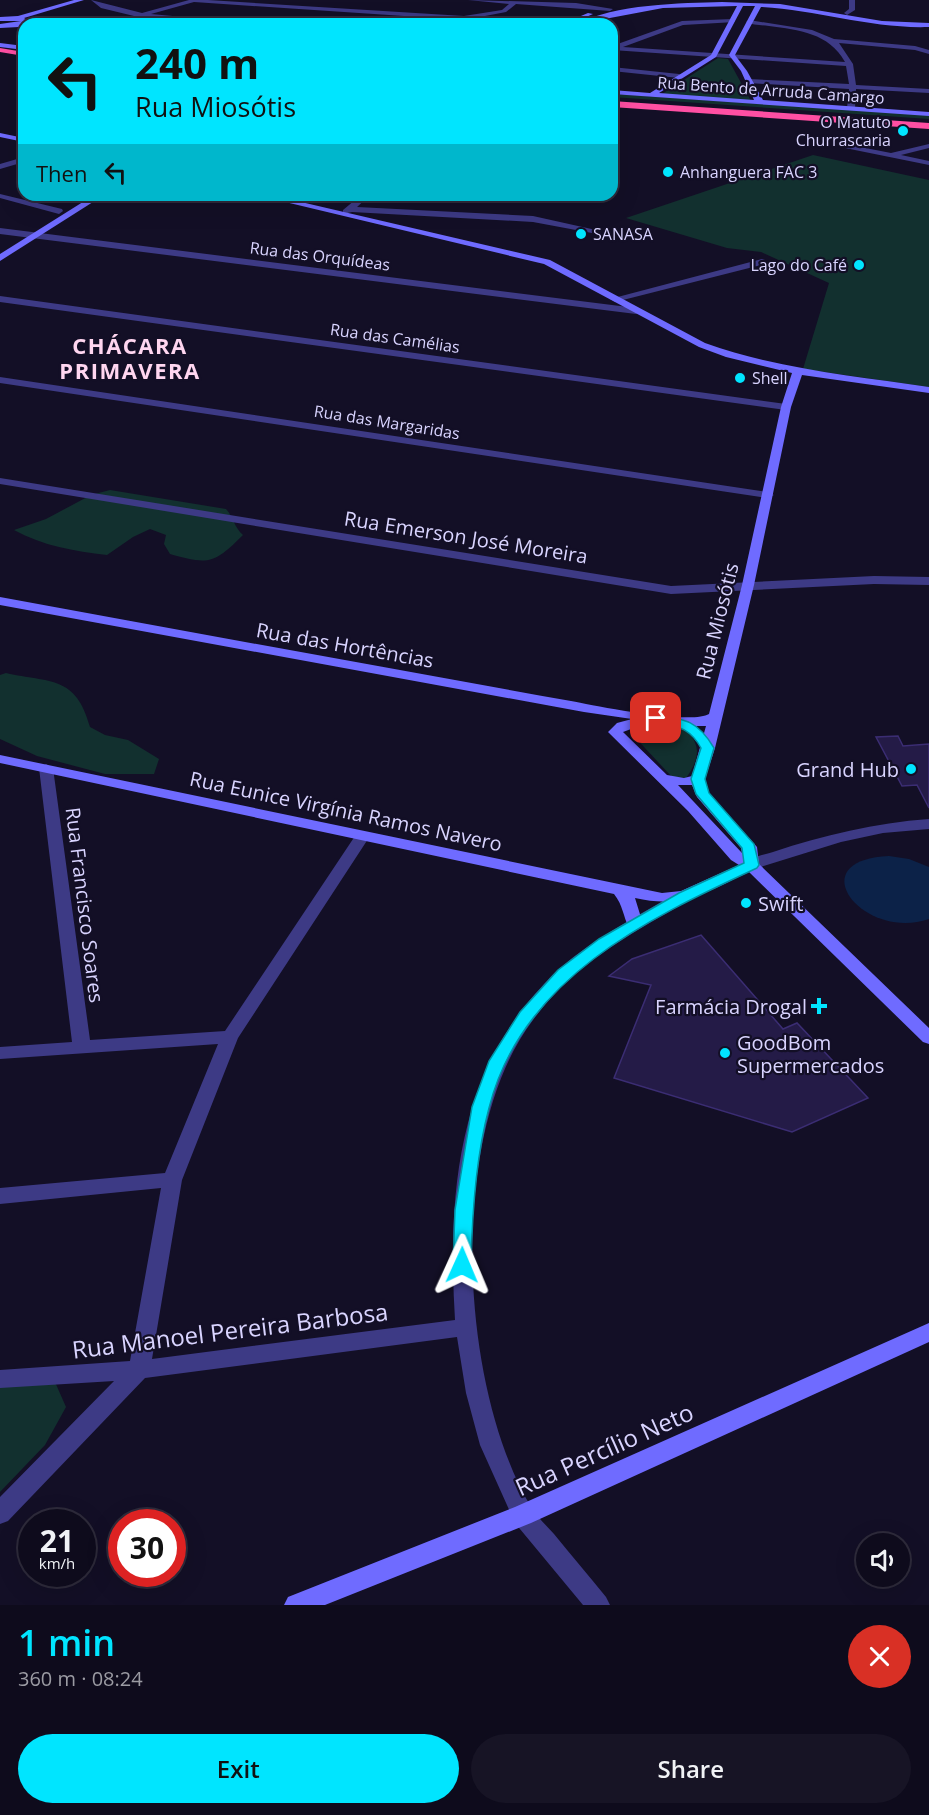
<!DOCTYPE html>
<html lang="en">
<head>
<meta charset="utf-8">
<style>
	body { margin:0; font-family:"Open Sans",sans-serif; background:#171425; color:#f1f3f6; height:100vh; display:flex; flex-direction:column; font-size:22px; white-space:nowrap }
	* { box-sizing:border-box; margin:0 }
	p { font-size:20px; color:#9b9ba3 }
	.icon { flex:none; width:33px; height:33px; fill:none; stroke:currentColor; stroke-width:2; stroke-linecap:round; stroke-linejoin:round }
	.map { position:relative; height:1605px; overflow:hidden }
	.panel { display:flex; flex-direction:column; background:#0e0b1c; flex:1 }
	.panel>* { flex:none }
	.top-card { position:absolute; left:18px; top:18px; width:600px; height:183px; border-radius:18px; box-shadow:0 6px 24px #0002,0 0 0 2px #2e2b3b; background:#00e5ff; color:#111; overflow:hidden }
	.buttons { position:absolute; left:856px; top:1533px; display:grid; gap:12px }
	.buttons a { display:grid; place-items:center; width:54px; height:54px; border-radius:50%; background:#0e0b1c; box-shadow:0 6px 24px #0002,0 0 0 2px #2e2b3b; font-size:30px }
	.speed { position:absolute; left:18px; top:1509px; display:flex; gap:12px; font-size:30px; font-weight:700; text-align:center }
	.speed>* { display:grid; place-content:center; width:78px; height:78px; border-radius:50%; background:#0e0b1c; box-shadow:0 6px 24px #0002,0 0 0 2px #2e2b3b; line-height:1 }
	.speed small { font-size:15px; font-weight:400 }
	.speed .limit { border:9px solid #d22; background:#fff; color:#111 }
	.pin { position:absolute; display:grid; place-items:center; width:51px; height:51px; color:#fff; margin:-26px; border-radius:12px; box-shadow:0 3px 9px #0006 }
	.me { position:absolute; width:66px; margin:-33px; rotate:1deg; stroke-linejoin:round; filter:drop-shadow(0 0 4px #0008) }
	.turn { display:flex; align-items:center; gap:21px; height:126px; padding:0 18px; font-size:27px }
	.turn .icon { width:78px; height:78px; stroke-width:2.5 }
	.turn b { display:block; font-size:42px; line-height:51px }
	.then { display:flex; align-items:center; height:57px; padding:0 18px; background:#0003; gap:12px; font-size:22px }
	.round { display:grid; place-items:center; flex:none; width:63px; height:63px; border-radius:32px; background:#171425 }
	.head { display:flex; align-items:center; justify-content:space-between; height:102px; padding:0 18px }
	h1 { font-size:36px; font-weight:600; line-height:45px; color:#00e5ff }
	.button { display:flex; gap:12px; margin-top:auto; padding:12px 18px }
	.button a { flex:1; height:69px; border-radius:36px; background:#00e5ff; color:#111; font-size:24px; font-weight:600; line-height:69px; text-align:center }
	.button a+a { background:#171425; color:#f1f3f6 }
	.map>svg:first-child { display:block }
	.green { fill:#12302f }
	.water { fill:#0c2248 }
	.building { fill:#241b47; stroke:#3b2d73; stroke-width:1.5 }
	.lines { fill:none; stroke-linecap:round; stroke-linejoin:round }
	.street { fill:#3d3a85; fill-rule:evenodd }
	.secondary { fill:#6f6bff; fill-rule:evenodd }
	.highway { fill:#ff4fa3; fill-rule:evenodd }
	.route { fill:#00e5ff; stroke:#0095a6; stroke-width:1.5 }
	.poi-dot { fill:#00e5ff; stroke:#130f26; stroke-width:2 }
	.labels { text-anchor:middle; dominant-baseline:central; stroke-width:4.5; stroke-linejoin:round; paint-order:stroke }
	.far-street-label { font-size:16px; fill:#d9d4ff; stroke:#130f26 }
	.far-poi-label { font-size:16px; fill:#d9d4ff; stroke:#130f26; text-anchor:start }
	.street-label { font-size:20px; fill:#d9d4ff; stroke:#130f26 }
	.poi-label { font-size:20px; fill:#d9d4ff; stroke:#130f26; text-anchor:end }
	.far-district-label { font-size:22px; font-weight:bold; letter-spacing:1.5px; fill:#ffd6f0; stroke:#130f26 }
	.near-street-label { font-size:24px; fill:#d9d4ff; stroke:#130f26 }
</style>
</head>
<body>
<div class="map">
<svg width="929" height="1605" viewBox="0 0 929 1605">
	<rect width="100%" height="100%" fill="#130f26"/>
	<path class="green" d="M718 58 728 59 751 101 662 94Z
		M612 94 929 115V119L612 97Z
		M813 155 929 180V387L803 369 829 283 761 252 727 248 626 218Z
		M110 490 226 509C234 518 234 527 243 535 214 564 209 565 170 554L164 544 166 535 150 529 133 537 107 555C74 551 43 546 14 530L46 519 91 495Z
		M6 673C50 683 76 675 90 727L105 735 128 740 159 759 154 774H105L37 756 0 739V675Z
		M649 724C670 725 695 726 697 751 697 761 692 770 686 778L672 777 631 733 636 726Z
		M55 1382 66 1407 45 1445 0 1492V1387Z"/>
	<path class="water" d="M889 856 909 859 929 867V919C864 942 798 860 889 856Z"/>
	<path class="building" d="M898 736 903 746 929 744V808L917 785 902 786 876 737Z
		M701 935 783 1029 797 1023 868 1098 792 1132 614 1078 651 985 609 976 632 959Z"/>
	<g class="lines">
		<path class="street" d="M91 0 142 13 189 0H208L464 16 502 10 509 4 468 0 576 3 613 9 610 11 516 4 506 12 464 20 194 2 151 14 260 24H222L142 17 117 24H107L134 16 101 8Z
			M849 0H855V10L847 15 844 13 849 9Z
			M733 19 735 22 683 25 623 47 845 62C829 33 799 30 769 26 761 25 752 25 746 22L749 20 812 30 834 39 915 46 929 50V54L915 50 839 43 853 64 856 85 929 89V93L856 89 855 108 851 110 847 108 849 89 749 83 746 81 749 79 849 84 846 66 612 50V46L682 21Z
			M612 67 679 74 682 76 679 78 612 71Z
			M845 144 891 153 929 144V148L901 155 929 161V165L845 148Z
			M24 157V162L0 169V164Z
			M0 194 62 209 63 211 59 214 0 198Z
			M361 195H370L357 207 533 216 596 230 592 233 533 222 352 212 343 214V210Z
			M0 228 636 308 641 311 636 314 0 234Z
			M762 259 765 260V264L615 302 610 299Z
			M0 296 786 404 791 407 786 410 0 302Z
			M0 377 768 492 774 495 768 498 0 383Z
			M0 478 671 586 874 576 929 577V585L874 584 671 594 0 484Z
			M46 764 53 768 90 1040 225 1031 357 833 362 831 370 836 238 1038 182 1180 152 1359 455 1320C448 1205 455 1085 535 994 543 986 551 975 560 968 596 937 638 916 678 892H690L692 896 690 900C630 934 575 963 533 1020 446 1134 459 1386 531 1507 537 1517 546 1525 554 1534 571 1555 589 1576 606 1597L610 1605H583L515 1523 480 1445 466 1393 457 1337 145 1378 8 1521 0 1524V1497L114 1381 0 1388V1370L130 1361 161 1188 0 1204V1188L165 1173 218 1044 0 1059V1047L72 1042 39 768Z
			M929 819V829L883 833 841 842 751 870 743 865C749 857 764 855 773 852 824 835 875 823 929 819Z"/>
		<path class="secondary" d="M74 0H84L24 18 29 21 19 27 0 28V24L21 21H0V17L18 16Z
			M722 2 780 4 882 21 929 23V27C872 29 818 10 761 7L735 55 747 71 763 100 929 112V116L612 94V90L650 93 711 55 737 6 663 8 578 24C613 4 682 3 722 2ZM743 6H755L729 55 741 71 754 100 659 93 716 57Z
			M588 13 593 14 570 24H562Z
			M0 43 24 46V50L0 47Z
			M0 133 24 138V142L0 137Z
			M94 195H104L0 261V254Z
			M256 195H271L550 260 705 343C777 369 854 376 929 387V393L802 375 791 407 754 585 715 748 705 779 709 793 757 847 759 864 929 1028V1044L923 1042 749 872C706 892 684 909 635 898L643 924 641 928H629C623 916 623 905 614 894L0 763V755L662 893 681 891 739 865 731 860 688 811 608 732 617 723 632 719 584 712 0 605V597C190 632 381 667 571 701 596 706 691 725 709 714L742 585 781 407 792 373 726 357 699 347 544 264ZM650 722 683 726H706L692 776 684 778 667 775 623 732ZM678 785H692L697 797 741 848 742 853Z
			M929 1323V1342L531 1523 325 1605H284L288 1597 515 1507Z"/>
		<path class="highway" d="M0 48 24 52V56L0 52Z
			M612 101 929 123V129L612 107Z"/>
	</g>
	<path class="route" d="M656 715C686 719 698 721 714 748L705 779 709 793 754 844 759 865 757 868C647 919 521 979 489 1108 476 1156 472 1215 471 1265L469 1271 462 1273 456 1271 453 1265 455 1210 472 1107 489 1061 520 1012 558 970 599 939 679 893 744 863 742 848 696 794 691 779 701 748C688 725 675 727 652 721L650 718 652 716Z"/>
	<g class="poi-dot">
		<circle cx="903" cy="131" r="6"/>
		<circle cx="668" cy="172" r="6"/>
		<circle cx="581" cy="234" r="6"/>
		<circle cx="859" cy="265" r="6"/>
		<circle cx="740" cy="378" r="6"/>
		<circle cx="911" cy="769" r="6"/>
		<circle cx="746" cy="903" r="6"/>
		<path d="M816 997h6v6h6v6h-6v6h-6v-6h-6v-6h6z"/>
		<circle cx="725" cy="1053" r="6"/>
	</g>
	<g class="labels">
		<g class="far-street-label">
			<text transform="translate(771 90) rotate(4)">Rua Bento de Arruda Camargo</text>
			<text transform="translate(320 256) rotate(7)">Rua das Orquídeas</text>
			<text transform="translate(395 338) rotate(8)">Rua das Camélias</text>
			<text transform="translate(387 422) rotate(9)">Rua das Margaridas</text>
		</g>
		<g class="far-poi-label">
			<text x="891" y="122" text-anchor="end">O Matuto<tspan x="891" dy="18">Churrascaria</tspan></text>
			<text x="680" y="172">Anhanguera FAC 3</text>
			<text x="593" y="234">SANASA</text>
			<text x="847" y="265" text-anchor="end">Lago do Café</text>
			<text x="752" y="378">Shell</text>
		</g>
		<g class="street-label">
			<text transform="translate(466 537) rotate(9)">Rua Emerson José Moreira</text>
			<text transform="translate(717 621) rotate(-76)">Rua Miosótis</text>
			<text transform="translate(345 645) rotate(10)">Rua das Hortências</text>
			<text transform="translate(346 811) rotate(12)">Rua Eunice Virgínia Ramos Navero</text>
			<text transform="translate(85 905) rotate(83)">Rua Francisco Soares</text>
		</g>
		<g class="poi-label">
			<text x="899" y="769">Grand Hub</text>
			<text x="758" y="903" text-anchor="start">Swift</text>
			<text x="807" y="1006">Farmácia Drogal</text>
			<text x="737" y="1042" text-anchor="start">GoodBom<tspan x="737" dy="23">Supermercados</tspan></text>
		</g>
		<g class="far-district-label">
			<text x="130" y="345">CHÁCARA<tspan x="130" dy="25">PRIMAVERA</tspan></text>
		</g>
		<g class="near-street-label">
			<text transform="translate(230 1330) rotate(-7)">Rua Manoel Pereira Barbosa</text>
			<text transform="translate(604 1449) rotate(-24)">Rua Percílio Neto</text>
		</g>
	</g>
</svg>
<div class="buttons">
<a><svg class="icon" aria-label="sound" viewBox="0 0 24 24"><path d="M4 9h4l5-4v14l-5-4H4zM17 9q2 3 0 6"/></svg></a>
</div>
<div class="speed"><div>21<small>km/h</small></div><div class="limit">30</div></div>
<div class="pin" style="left:656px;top:718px;background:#d93025"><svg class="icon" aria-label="arrive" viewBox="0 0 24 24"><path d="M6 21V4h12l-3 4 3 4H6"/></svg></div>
<svg class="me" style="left:462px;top:1265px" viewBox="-20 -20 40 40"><path d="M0-17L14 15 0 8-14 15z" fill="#00e5ff" stroke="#fff" stroke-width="4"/></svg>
<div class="top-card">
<div class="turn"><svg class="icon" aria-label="left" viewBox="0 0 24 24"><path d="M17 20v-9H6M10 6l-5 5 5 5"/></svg><div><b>240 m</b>Rua Miosótis</div></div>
<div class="then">Then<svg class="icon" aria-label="left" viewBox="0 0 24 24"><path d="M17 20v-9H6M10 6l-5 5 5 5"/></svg></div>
</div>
</div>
<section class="panel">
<div class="head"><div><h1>1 min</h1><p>360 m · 08:24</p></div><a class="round" style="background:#d93025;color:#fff"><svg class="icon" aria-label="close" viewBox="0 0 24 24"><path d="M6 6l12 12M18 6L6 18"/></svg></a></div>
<div class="button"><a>Exit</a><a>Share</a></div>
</section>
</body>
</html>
